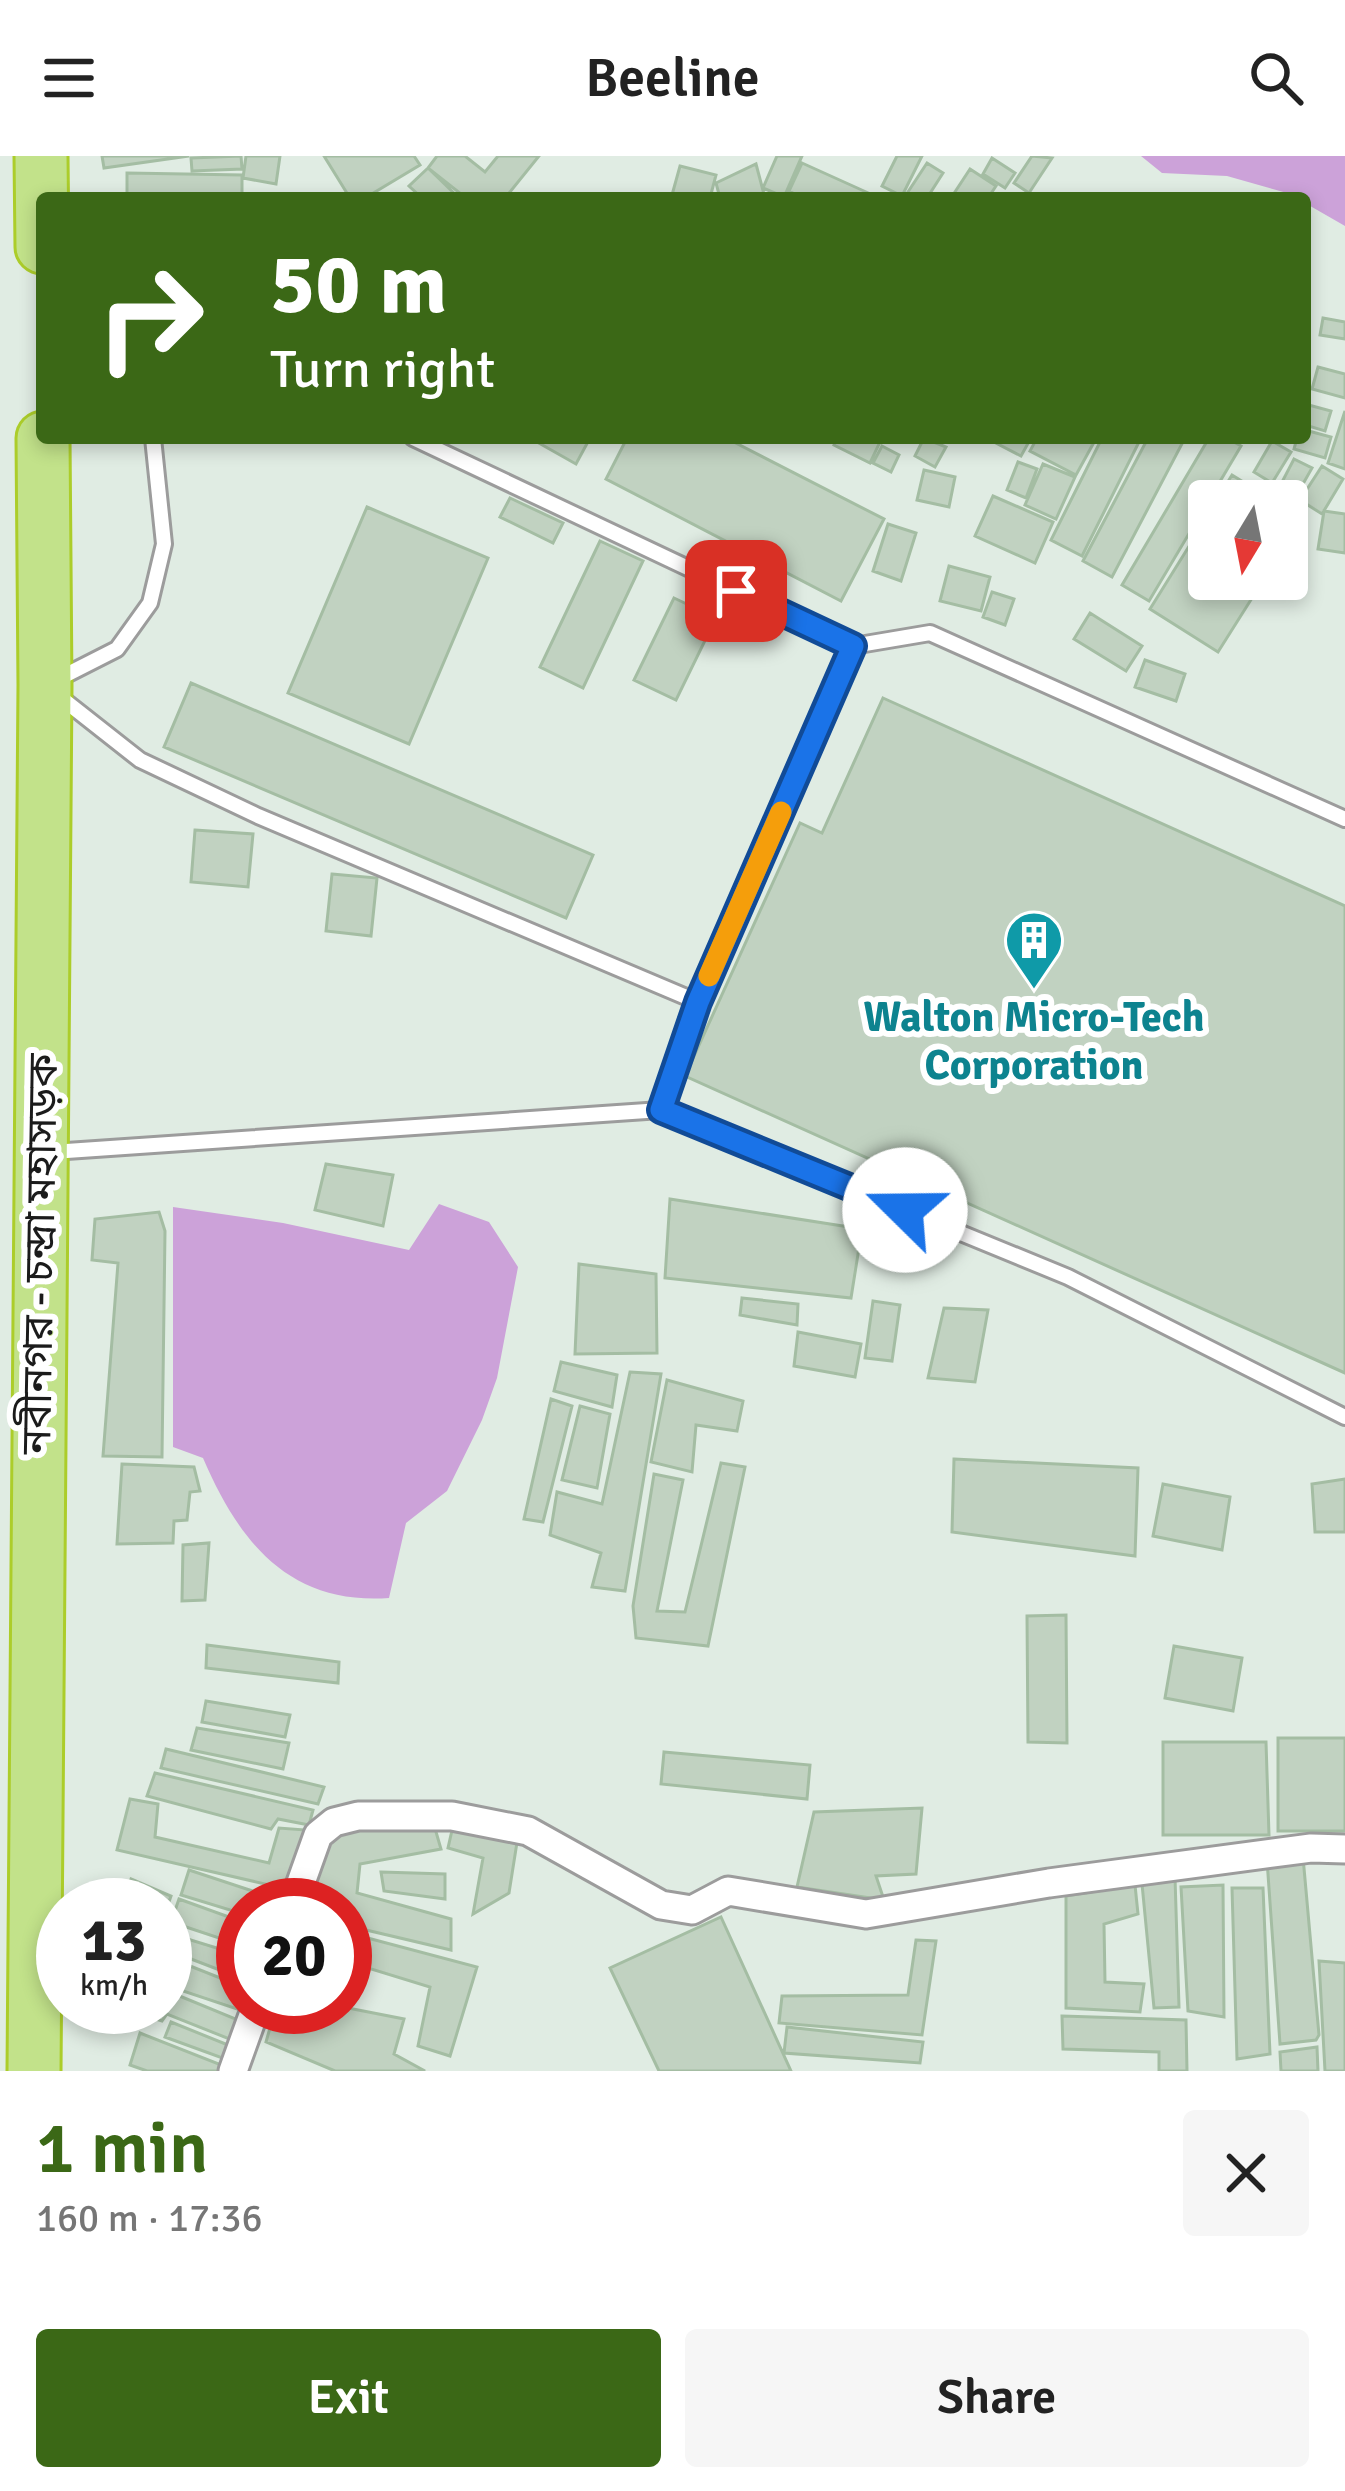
<!DOCTYPE html>
<html lang="en">
<head>
<meta charset="utf-8">
<style>
	body { margin:0; font-family:Signika,"Noto Sans Bengali",sans-serif; background:#f6f6f6; color:#222; height:100vh; display:flex; flex-direction:column; font-size:45px; white-space:nowrap }
	* { box-sizing:border-box; margin:0 }
	p { font-size:39px; color:#767676 }
	.icon { flex:none; width:66px; height:66px; fill:none; stroke:currentColor; stroke-width:2; stroke-linecap:round; stroke-linejoin:round }
	.map { position:relative; height:1915px; overflow:hidden }
	.side { display:flex; flex-direction:column; background:#fff; flex:1 }
	.side>* { flex:none }
	.guide { position:absolute; left:36px; top:36px; width:1275px; height:252px; border-radius:12px; box-shadow:0 6px 18px #0003; background:#3b6816; color:#fff; overflow:hidden }
	.needle { width:78px; rotate:190deg }
	.tools { position:absolute; left:1188px; top:324px; display:grid; gap:24px }
	.tools a { display:grid; place-items:center; width:120px; height:120px; border-radius:12px; background:#fff; box-shadow:0 6px 18px #0003; font-size:60px }
	.speed { position:absolute; left:36px; top:1722px; display:flex; gap:24px; font-size:60px; font-weight:700; text-align:center }
	.speed>* { display:grid; place-content:center; width:156px; height:156px; border-radius:50%; background:#fff; box-shadow:0 6px 18px #0003; line-height:1 }
	.speed small { font-size:30px; font-weight:400 }
	.speed .limit { border:18px solid #d22; background:#fff; color:#111 }
	.pin { position:absolute; display:grid; place-items:center; width:102px; height:102px; color:#fff; margin:-51px; border-radius:24px; box-shadow:0 6px 18px #0006 }
	.me { position:absolute; width:132px; margin:-66px; rotate:292deg; stroke-linejoin:round; filter:drop-shadow(0 0 9px #0008) }
	.turn { display:flex; align-items:center; gap:42px; height:252px; padding:0 36px; font-size:54px }
	.turn .icon { width:156px; height:156px; stroke-width:2.5 }
	.turn b { display:block; font-size:84px; line-height:102px }
	.round { display:grid; place-items:center; flex:none; width:126px; height:126px; border-radius:12px; background:#f6f6f6 }
	.headline { display:flex; align-items:center; justify-content:space-between; height:204px; padding:0 36px }
	h1 { font-size:72px; font-weight:600; line-height:90px; color:#3b6816 }
	.action { display:flex; gap:24px; margin-top:auto; padding:24px 36px }
	.action a { flex:1; height:138px; border-radius:12px; background:#3b6816; color:#fff; font-size:48px; font-weight:600; line-height:138px; text-align:center }
	.action a+a { background:#f6f6f6; color:#222 }
	header { display:flex; justify-content:space-between; align-items:center; height:156px; padding:0 36px; background:#fff; font-size:54px; font-weight:600 }
	.map>svg:first-child { display:block }
	.water { fill:#cca2d9 }
	.building { fill:#c1d2c1; stroke:#a4bda3; stroke-width:3 }
	.lines { fill:none; stroke-linecap:round; stroke-linejoin:round }
	.lane-casing { stroke:#9c9c9c; stroke-width:20 }
	.street-casing { stroke:#9c9c9c; stroke-width:33 }
	.highway-casing { stroke:#accd2a; stroke-width:57 }
	.lane { stroke:#fff; stroke-width:14 }
	.street { stroke:#fff; stroke-width:27 }
	.highway { stroke:#c2e28a; stroke-width:51 }
	.route-casing { stroke:#114b97; stroke-width:30 }
	.route { stroke:#1a73e8; stroke-width:21 }
	.slow { stroke:#f59e0b; stroke-width:21 }
	.labels { text-anchor:middle; dominant-baseline:central; stroke-width:12; stroke-linejoin:round; paint-order:stroke }
	.culture-label { font-size:42px; font-weight:bold; fill:#0d838f; stroke:#fff }
	.street-label { font-size:42px; fill:#1b1b1b; stroke:#fff }
</style>
</head>
<body>
<header><svg class="icon" aria-label="menu" viewBox="0 0 24 24"><path d="M4 6h16M4 12h16M4 18h16"/></svg>Beeline<svg class="icon" aria-label="search" viewBox="0 0 24 24"><circle cx="10" cy="10" r="6"/><path d="M15 15l6 6"/></svg></header>
<div class="map">
<svg width="1345" height="1915" viewBox="0 0 1345 1915">
	<rect width="100%" height="100%" fill="#e0ece3"/>
	<path class="water" d="M1141 0H1345V70L1305 47V42L1227 20 1162 17Z
		M439 1048 489 1066 518 1111 497 1222 482 1264 447 1335 406 1367 389 1442C289 1449 239 1386 203 1302L173 1291V1051L283 1067 409 1094Z"/>
	<path class="building" d="M102 0H189L104 12Z
		M241 0 242 13 192 15 191 2Z
		M246 0H280L276 28 243 22Z
		M324 0H414L420 9 365 42H350Z
		M437 0H465L485 16 498 0H539L505 42H466L428 12Z
		M777 0H802L784 41 763 32Z
		M897 0H922L902 40 882 30Z
		M1032 0 1052 2 1029 37 1014 27Z
		M992 2 1015 17 1005 32 983 18Z
		M802 7 875 40 803 42 789 35Z
		M927 7 943 17 927 42H904Z
		M756 8 765 42H720L716 27Z
		M680 10 716 19 710 42 672 39Z
		M428 12 459 42H422L409 30Z
		M970 13 996 30 988 42H951Z
		M127 17 242 19V41L127 40Z
		M1323 162 1345 166V183L1320 179Z
		M1318 211 1345 218V242L1312 233Z
		M1305 248 1331 255 1325 275 1305 269Z
		M1345 255V313L1328 307Z
		M1305 274 1331 281 1325 302 1294 293 1297 282H1305Z
		M530 282H590L576 308Z
		M627 282H726L884 363 841 445 606 323Z
		M837 282H878L881 284 870 307 834 289Z
		M924 282 946 291 935 311 915 300Z
		M998 282H1031L1021 300 996 287Z
		M1037 282H1082L1093 288 1076 319 1030 295Z
		M1102 282H1141L1082 400 1051 384Z
		M1148 282H1185L1112 421 1083 405Z
		M1209 282H1227L1241 290 1149 445 1122 429Z
		M1272 285 1291 296 1272 327 1254 316Z
		M882 290 899 299 891 316 873 307Z
		M1294 303 1312 312 1299 335 1282 326Z
		M1018 306 1037 313 1026 342 1007 334Z
		M1043 308 1075 321 1056 363 1025 349Z
		M1322 310 1343 323 1322 358 1300 344Z
		M924 314 955 321 949 351 917 344Z
		M1232 319 1274 345H1216Z
		M993 340 1053 366 1035 407 975 380Z
		M510 342 563 367 553 387 500 361Z
		M367 351 488 402 409 588 288 537Z
		M1324 355 1345 358V397L1318 393Z
		M888 368 916 377 901 425 873 415Z
		M1196 379 1209 387V401L1192 428 1213 442 1225 423H1264L1218 496 1150 453Z
		M600 385 643 405 583 532 540 511Z
		M949 410 990 421 981 455 940 445Z
		M992 436 1014 443 1005 469 983 461Z
		M674 442 716 462 676 544 634 524Z
		M1090 457 1142 490 1126 515 1074 483Z
		M1145 504 1185 518 1176 545 1135 531Z
		M191 527 593 699 566 762 164 591Z
		M883 542 1345 750V1217L685 920 800 667 822 677Z
		M195 674 253 678 248 731 191 726Z
		M332 718 377 722 371 780 326 775Z
		M326 1008 393 1019 383 1070 315 1054Z
		M670 1043 862 1073 851 1142 665 1122Z
		M159 1056 165 1075 162 1301 103 1300 118 1107 92 1104 95 1063Z
		M579 1108 656 1118 657 1197 575 1198Z
		M742 1142 798 1148 797 1169 740 1159Z
		M873 1145 900 1149 892 1205 865 1202Z
		M944 1152 988 1154 975 1226 928 1222Z
		M798 1176 861 1188 855 1221 794 1210Z
		M561 1206 617 1219 612 1251 554 1235Z
		M630 1216 661 1218 625 1435 592 1431 601 1397 550 1379 557 1336 602 1348Z
		M667 1224 743 1245 737 1275 696 1269 692 1316 651 1306Z
		M551 1243 572 1250 543 1366 524 1363Z
		M580 1250 610 1258 597 1332 562 1324Z
		M954 1303 1138 1312 1135 1400 952 1376Z
		M721 1307 745 1311 708 1490 636 1482 633 1450 654 1318 683 1324 657 1455 685 1456Z
		M122 1308 194 1311 200 1335 190 1336 187 1364 174 1365 173 1387 117 1388Z
		M1345 1323V1376H1315L1312 1328Z
		M1163 1328 1230 1341 1222 1394 1153 1380Z
		M209 1387 205 1444 182 1445 183 1389Z
		M1066 1459 1067 1587 1028 1586 1027 1460Z
		M207 1489 339 1506 338 1527 206 1512Z
		M1174 1490 1242 1502 1233 1555 1165 1542Z
		M206 1545 290 1559 285 1581 202 1566Z
		M197 1572 289 1587 283 1613 191 1594Z
		M1278 1582H1345V1675H1278Z
		M1163 1586H1266L1269 1679H1163Z
		M166 1593 324 1631 318 1648 161 1612Z
		M664 1596 810 1609 807 1643 661 1628Z
		M155 1617 313 1654 309 1669 278 1663 271 1673 147 1640Z
		M130 1643 158 1648 155 1681 269 1707 279 1672 306 1674 287 1733 117 1694Z
		M922 1652 916 1718 876 1720 884 1744 797 1731 814 1656Z
		M434 1669 441 1693 360 1708 357 1737 451 1763V1794L345 1769V1749H304L325 1685 337 1674Z
		M453 1670 518 1680 509 1737 473 1758 483 1702 448 1692Z
		M1303 1701 1319 1879 1316 1884 1280 1888 1267 1704Z
		M189 1714 283 1745 281 1749H243V1758L181 1739Z
		M381 1716 445 1718V1743L384 1735Z
		M1175 1721 1179 1851 1154 1852 1142 1728Z
		M131 1723 171 1740 165 1757V1749H123Z
		M1135 1729 1138 1758 1104 1768 1105 1826 1144 1828 1140 1856 1066 1852V1740Z
		M1223 1729 1224 1861 1188 1855 1181 1731Z
		M1232 1732H1263L1270 1898 1237 1903Z
		M179 1743 243 1766V1790L171 1766Z
		M721 1761 791 1915H659L610 1812Z
		M345 1776 477 1811 450 1900 418 1890 430 1831 345 1805Z
		M168 1777 243 1800V1823L165 1793Z
		M916 1784 936 1785 922 1879 779 1867 782 1840 908 1839Z
		M165 1800 243 1831V1855L165 1829Z
		M1319 1805 1345 1807V1915H1325Z
		M165 1834 243 1866 237 1886 167 1858 162 1865 149 1861 151 1851H165Z
		M276 1851H343L404 1863 394 1898 425 1915H335L266 1886Z
		M1062 1860 1186 1864 1187 1915H1159V1896L1063 1893Z
		M171 1866 233 1891 225 1903 165 1881Z
		M787 1871 923 1886 920 1907 784 1897Z
		M140 1877 224 1910 222 1915H147L130 1909Z
		M1317 1891 1318 1915H1281L1280 1896Z"/>
	<g class="lines">
		<defs>
			<path id="lane" d="M413 282 853 490
				M54 525 117 493 150 447 164 388 153 282
				M60 541 140 604 258 660 698 846
				M661 954 698 846 853 490 930 477 1345 663
				M52 996 661 954 1068 1121 1345 1261"/>
			<path id="street" d="M293 1749 318 1679 334 1666 358 1660H452L528 1675 661 1749 692 1754 728 1735 866 1758 1049 1727 1311 1692 1345 1693
				M233 1915 256 1851"/>
			<path id="highway" d="M41 0 42 91
				M34 1915 45 529 43 282"/>
		</defs>
		<use href="#lane" class="lane-casing"/>
		<use href="#street" class="street-casing"/>
		<use href="#highway" class="highway-casing"/>
		<use href="#lane" class="lane"/>
		<use href="#street" class="street"/>
		<use href="#highway" class="highway"/>
	</g>
	<g class="lines">
		<defs>
			<path id="route" d="M736 435 853 490 698 846 661 954 905 1054"/>
		</defs>
		<use href="#route" class="route-casing"/>
		<use href="#route" class="route"/>
		<path class="slow" d="M709 820 781 656"/>
	</g>
	<defs>
		<symbol id="building-pin" viewBox="-11 -11 22 30"><path d="M0 17L-7.5 6A9.5 9.5 0 1 1 7.5 6Z" fill="#0f9aa8" stroke="#fff"/><path d="M-4-6H4V6H1V3H-1V6H-4ZM-2.5-4.3h1.7v1.8h-1.7ZM.8-4.3h1.7v1.8H.8ZM-2.5-1h1.7V.8h-1.7ZM.8-1h1.7V.8H.8Z" fill="#fff"/></symbol>
	</defs>
	<g fill-rule="evenodd">
		<use href="#building-pin" x="1001" y="751" width="66" height="90"/>
	</g>
	<g class="labels">
		<g class="culture-label">
			<text x="1034" y="861">Walton Micro-Tech<tspan x="1034" dy="48">Corporation</tspan></text>
		</g>
		<g class="street-label">
			<text transform="translate(40 1098) rotate(-89)">নবীনগর - চন্দ্রা মহাসড়ক</text>
		</g>
	</g>
</svg>
<div class="tools">
<a><svg class="needle" viewBox="-14 -14 28 28"><path d="M0-13l5 13h-10z" fill="#e53935"/><path d="M0 13l5-13h-10z" fill="#767676"/></svg></a>
</div>
<div class="speed"><div>13<small>km/h</small></div><div class="limit">20</div></div>
<div class="pin" style="left:736px;top:435px;background:#d93025"><svg class="icon" aria-label="arrive" viewBox="0 0 24 24"><path d="M6 21V4h12l-3 4 3 4H6"/></svg></div>
<svg class="me" style="left:905px;top:1054px" viewBox="-20 -20 40 40"><circle r="19" fill="#fff"/><path d="M0-13L10 11 0 6-10 11z" fill="#1a73e8"/></svg>
<div class="guide">
<div class="turn"><svg class="icon" aria-label="right" viewBox="0 0 24 24"><path d="M7 20v-9h11M14 6l5 5-5 5"/></svg><div><b>50 m</b>Turn right</div></div>
</div>
</div>
<section class="side">
<div class="headline"><div><h1>1 min</h1><p>160 m · 17:36</p></div><a class="round"><svg class="icon" aria-label="close" viewBox="0 0 24 24"><path d="M6 6l12 12M18 6L6 18"/></svg></a></div>
<div class="action"><a>Exit</a><a>Share</a></div>
</section>
</body>
</html>
